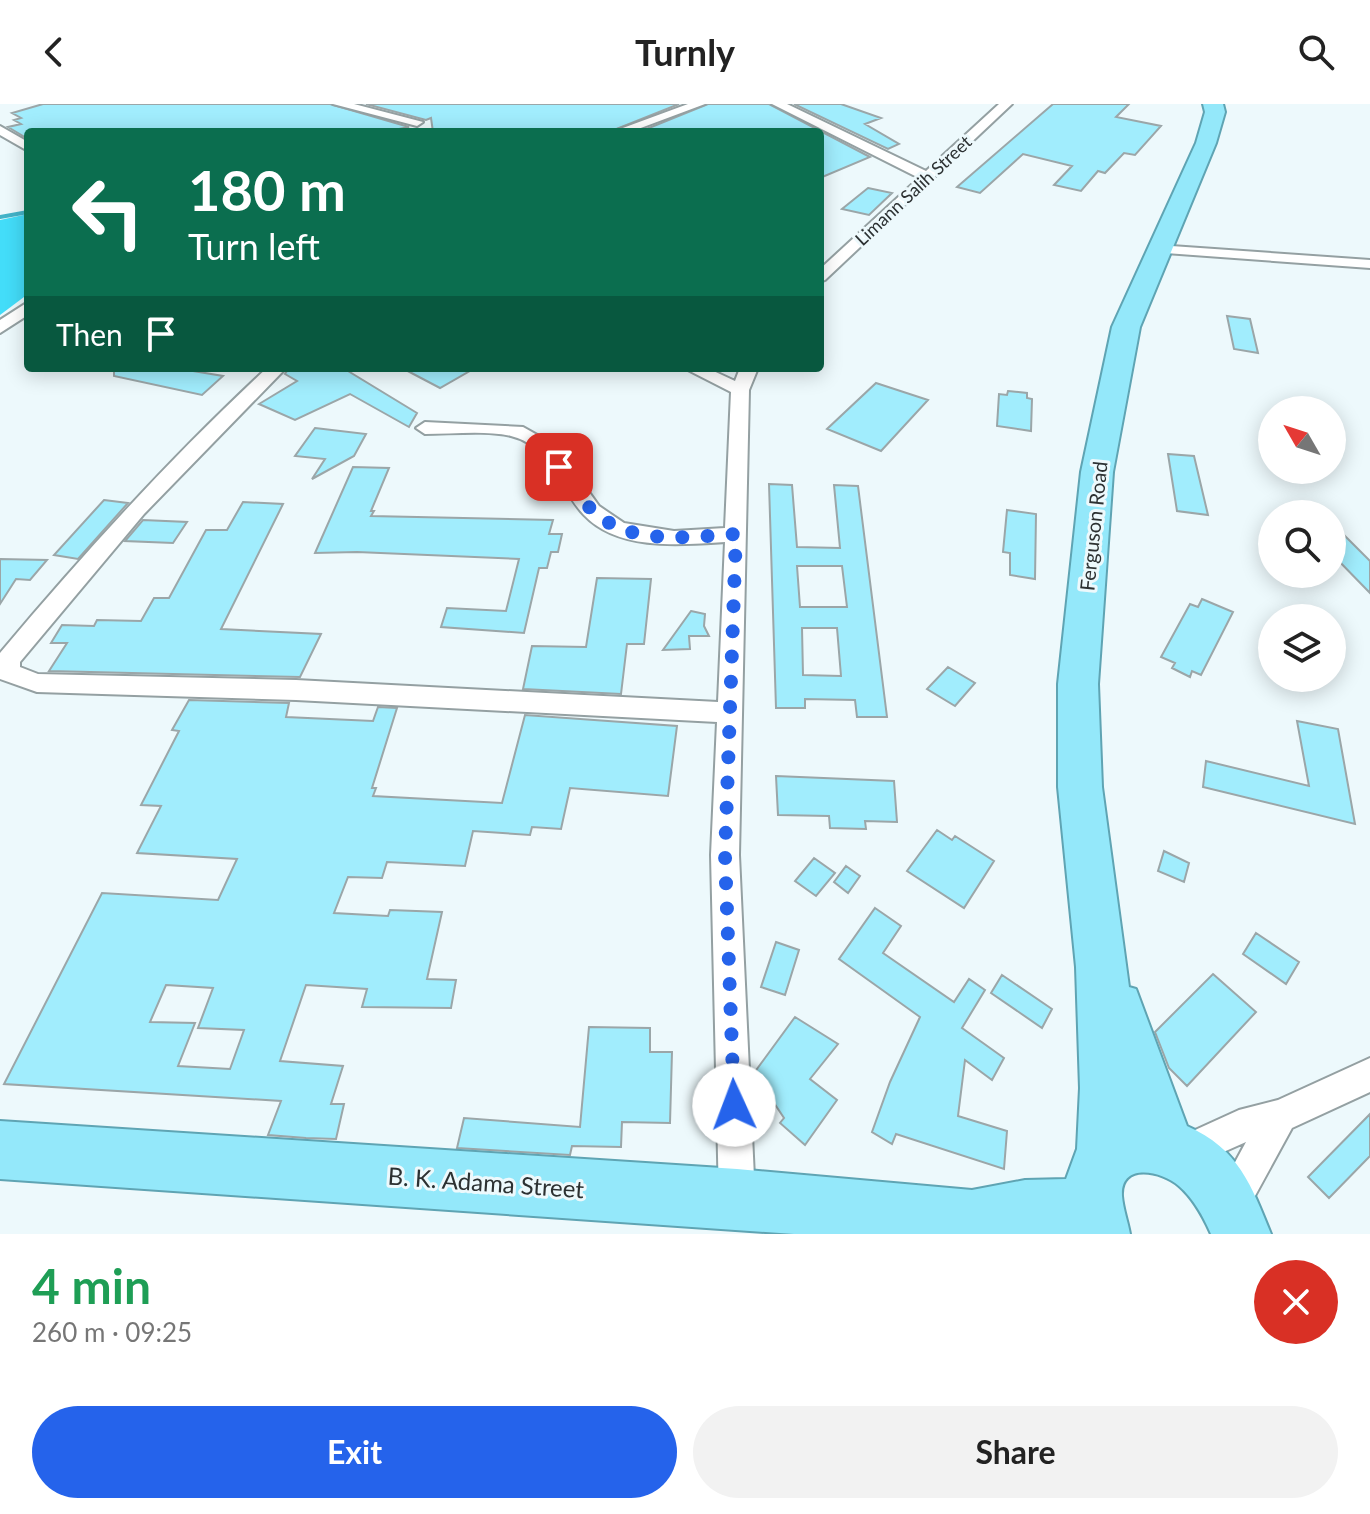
<!DOCTYPE html>
<html lang="en">
<head>
<meta charset="utf-8">
<style>
	body { margin:0; font-family:Lato,sans-serif; background:#f2f2f2; color:#222; height:100vh; display:flex; flex-direction:column; font-size:30px; white-space:nowrap }
	* { box-sizing:border-box; margin:0 }
	p { font-size:26px; color:#767676 }
	.icon { flex:none; width:44px; height:44px; fill:none; stroke:currentColor; stroke-width:2; stroke-linecap:round; stroke-linejoin:round }
	.map { position:relative; height:1130px; overflow:hidden }
	.side { display:flex; flex-direction:column; background:#fff; flex:1 }
	.side>* { flex:none }
	.top-card { position:absolute; left:24px; top:24px; width:800px; height:244px; border-radius:8px; box-shadow:0 4px 20px #0003; background:#0b6e4f; color:#fff; overflow:hidden }
	.needle { width:52px; rotate:309deg }
	.buttons { position:absolute; left:1258px; top:292px; display:grid; gap:16px }
	.buttons a { display:grid; place-items:center; width:88px; height:88px; border-radius:50%; background:#fff; box-shadow:0 4px 20px #0003; font-size:40px }
	.pin { position:absolute; display:grid; place-items:center; width:68px; height:68px; color:#fff; margin:-34px; border-radius:16px; box-shadow:0 4px 12px #0006 }
	.me { position:absolute; width:88px; margin:-44px; rotate:358deg; stroke-linejoin:round; filter:drop-shadow(0 0 6px #0008) }
	.turn { display:flex; align-items:center; gap:28px; height:168px; padding:0 32px; font-size:36px }
	.turn .icon { width:104px; height:104px; stroke-width:2.5 }
	.turn b { display:block; font-size:56px; line-height:68px }
	.then { display:flex; align-items:center; height:76px; padding:0 32px; background:#0003; gap:16px; font-size:30px }
	.round { display:grid; place-items:center; flex:none; width:84px; height:84px; border-radius:42px; background:#f2f2f2 }
	.head { display:flex; align-items:center; justify-content:space-between; height:136px; padding:0 32px }
	h1 { font-size:48px; font-weight:700; line-height:60px; color:#1e9e55 }
	.button { display:flex; gap:16px; margin-top:auto; padding:16px 32px }
	.button a { flex:1; height:92px; border-radius:48px; background:#2563eb; color:#fff; font-size:32px; font-weight:700; line-height:92px; text-align:center }
	.button a+a { background:#f2f2f2; color:#222 }
	header { display:flex; justify-content:space-between; align-items:center; height:104px; padding:0 32px; background:#fff; font-size:36px; font-weight:700 }
	.map>svg:first-child { display:block }
	.forest { fill:#43ddf9 }
	.lines { fill:none; stroke-linecap:round; stroke-linejoin:round }
	.stream { stroke:#43b3c8; stroke-width:4 }
	.building { fill:#a1edfd; stroke:#9ba6a8; stroke-width:2; fill-rule:evenodd }
	.minor-casing { stroke:#94a0a2; stroke-width:4 }
	.trunk-casing { stroke:#5fa4b3; stroke-width:4 }
	.minor { fill:#fff; fill-rule:evenodd }
	.trunk { fill:#94e8fa; fill-rule:evenodd }
	.route { stroke:#2563eb; stroke-width:14; stroke-dasharray:0 25.2 }
	.labels { text-anchor:middle; dominant-baseline:central; stroke-width:6; stroke-linejoin:round; paint-order:stroke }
	.far-street-label { font-size:18px; fill:#2c3132; stroke:#edf9fc }
	.street-label { font-size:20px; fill:#2c3132; stroke:#edf9fc }
	.near-street-label { font-size:24px; fill:#2c3132; stroke:#edf9fc }
</style>
</head>
<body>
<header><svg class="icon" aria-label="back" viewBox="0 0 24 24"><path d="M15 5l-7 7 7 7"/></svg>Turnly<svg class="icon" aria-label="search" viewBox="0 0 24 24"><circle cx="10" cy="10" r="6"/><path d="M15 15l6 6"/></svg></header>
<div class="map">
<svg width="1370" height="1130" viewBox="0 0 1370 1130">
	<rect width="100%" height="100%" fill="#edf9fc"/>
	<path class="forest" d="M28 110V190L0 211V116Z"/>
	<g class="lines">
		<path class="stream" d="M0 113 28 108"/>
	</g>
	<path class="building" d="M43 0H330L409 23 384 28H28V35L8 23 21 20 14 16 21 14 12 9Z
		M366 0H679L609 28H433L431 14 426 16Z
		M708 0H769L870 53 820 74V28H639Z
		M794 0H841L881 14 865 20 899 40 888 45Z
		M1053 0H1129L1116 13 1161 22 1135 51 1124 49 1105 69 1098 67 1081 87 1054 81 1072 62 1023 50 980 89 957 83Z
		M868 84 892 89 869 111 842 105Z
		M1227 212 1250 215 1258 249 1234 245Z
		M114 264H175L223 272 202 291 114 272Z
		M289 264H343L417 309 409 323 350 290 295 316 259 300 297 277 285 270Z
		M402 264H475L440 284Z
		M876 279 928 296 881 347 827 325Z
		M1008 287 1027 289V294L1032 295 1031 327 997 322 999 290 1007 291Z
		M315 324 366 330 354 352 312 375 325 355 295 352Z
		M1168 350 1194 352 1208 411 1177 407Z
		M353 363 389 364 371 407H374L371 412 553 416 549 430H562L558 448H551L547 464H539L524 529 441 523 447 504 506 507 519 455 357 448 315 449Z
		M769 380 792 381 797 443 840 444 834 381 858 382 887 613H857L855 596 805 595V604H776ZM797 462H842L847 503H800ZM802 524H837L841 572 803 571Z
		M104 396 128 399 78 455 54 451Z
		M243 398 283 400 221 525 321 530 300 573 49 567 67 539H51L62 521 94 522 97 516 141 517 154 494H169L206 426H227Z
		M1007 406 1036 410 1035 475 1010 471V449L1003 448Z
		M143 416 187 418 173 439 125 437Z
		M1332 419 1370 457V489L1332 450Z
		M0 455 47 456 30 476 16 475 0 500Z
		M597 474 651 475 644 540H627L621 590 523 585 532 542 586 543Z
		M1202 495 1233 508 1201 571 1192 567 1190 573 1172 564 1175 559 1161 553 1190 500 1198 503Z
		M691 507 705 510 704 522 709 532H689L690 545 663 546Z
		M948 563 975 579 955 602 927 585Z
		M189 596 289 599 286 613 373 617 378 603 397 604 372 684H376L373 692 502 699 525 611 677 622 668 692 570 684 561 725 532 723 530 731 473 727 465 762 387 758 382 774 348 773 334 809 388 812 390 806 442 808 427 875 456 876 451 904 362 903 367 885 306 881 280 957 343 962 331 1000H344L336 1035 306 1034 268 1031 281 997 4 980 102 789 218 796 237 755 137 749 161 702 141 701 179 627 172 626ZM166 881 213 884 198 924 244 926 230 965 178 962 195 919 150 918Z
		M1297 617 1338 625 1355 720 1203 683 1206 657 1309 682Z
		M776 672 894 677 897 718 865 717 866 725 830 724 829 712 778 711Z
		M937 726 952 736 955 732 994 757 964 804 907 767Z
		M1164 747 1189 759 1184 778 1158 767Z
		M814 754 835 769 816 792 795 777Z
		M846 762 860 772 848 789 834 778Z
		M875 804 901 822 883 849 954 898 969 875 985 886 962 924 1004 954 992 976 965 956 958 1012 1007 1027 1004 1065 896 1030 892 1040 872 1028 890 978 920 913 839 855Z
		M1256 829 1299 858 1286 880 1243 850Z
		M776 838 799 846 785 891 761 883Z
		M1213 870 1256 908 1187 982 1169 964 1155 928Z
		M1002 871 1052 905 1042 924 991 889Z
		M795 913 838 940 810 975 837 996 805 1041 780 1019 784 1014 754 969Z
		M589 923 650 924V948H672L670 1019 622 1018 621 1043 572 1042 570 1051 457 1044 464 1014 580 1023Z
		M1370 1010V1052L1329 1094 1308 1073Z"/>
	<g class="lines">
		<defs>
			<path id="minor" d="M333 0H354L423 18 417 22Z
				M688 0H705L630 28H612Z
				M772 0H787L926 67 999 0H1012L825 176 820 178V165L919 74Z
				M0 22 28 38V47L0 31Z
				M1157 141 1370 156V164L1152 148V142Z
				M28 198V211L0 229V216Z
				M267 264H286L144 410 20 558V563L38 570 296 576 718 598 725 438C680 441 618 447 584 411 560 386 550 341 511 332 485 326 452 330 425 330L416 324 425 318 523 323 555 341 599 402 624 419 674 427 725 424 731 288 684 264H707L735 277 740 264H758L749 286 739 751 755 1095 750 1108 737 1113 724 1108 719 1095 711 751 717 618 296 596 37 588 0 575V549C84 449 171 353 267 264Z
				M1370 954V988L1292 1024 1244 1112 1231 1117 1218 1112 1213 1099 1246 1038 1183 1066 1171 1061 1166 1049 1171 1037 1239 1006 1278 996Z"/>
			<path id="trunk" d="M1203 0H1223L1225 8 1216 39 1140 223 1113 368 1098 580 1102 683 1129 883 1136 885 1187 1022C1239 1045 1251 1081 1271 1130H1211C1203 1112 1194 1095 1179 1082 1162 1067 1120 1058 1122 1092 1123 1105 1128 1118 1130 1130H794L0 1075V1017L737 1065 972 1086 1025 1076 1066 1075 1077 1045 1080 984 1076 863 1058 683V580L1081 368 1112 223 1196 39 1205 8Z"/>
		</defs>
		<use href="#minor" class="minor-casing"/>
		<use href="#trunk" class="trunk-casing"/>
		<use href="#minor" class="minor"/>
		<use href="#trunk" class="trunk"/>
	</g>
	<g class="lines">
		<path class="route" d="M559 363C570 377 580 395 593 407 630 442 689 433 736 430L725 751 734 1001"/>
	</g>
	<g class="labels">
		<g class="far-street-label">
			<text transform="translate(913 86) rotate(-43)">Limann Salih Street</text>
		</g>
		<g class="street-label">
			<text transform="translate(1093 422) rotate(-84)">Ferguson Road</text>
		</g>
		<g class="near-street-label">
			<text transform="translate(486 1078) rotate(4)">B. K. Adama Street</text>
		</g>
	</g>
</svg>
<div class="buttons">
<a><svg class="needle" viewBox="-14 -14 28 28"><path d="M0-13l5 13h-10z" fill="#e53935"/><path d="M0 13l5-13h-10z" fill="#767676"/></svg></a>
<a><svg class="icon" aria-label="search" viewBox="0 0 24 24"><circle cx="10" cy="10" r="6"/><path d="M15 15l6 6"/></svg></a>
<a><svg class="icon" aria-label="layers" viewBox="0 0 24 24"><path d="M12 4l9 5-9 5-9-5zM3 14l9 5 9-5"/></svg></a>
</div>
<div class="pin" style="left:559px;top:363px;background:#d93025"><svg class="icon" aria-label="arrive" viewBox="0 0 24 24"><path d="M6 21V4h12l-3 4 3 4H6"/></svg></div>
<svg class="me" style="left:734px;top:1001px" viewBox="-20 -20 40 40"><circle r="19" fill="#fff"/><path d="M0-13L10 11 0 6-10 11z" fill="#2563eb"/></svg>
<div class="top-card">
<div class="turn"><svg class="icon" aria-label="left" viewBox="0 0 24 24"><path d="M17 20v-9H6M10 6l-5 5 5 5"/></svg><div><b>180 m</b>Turn left</div></div>
<div class="then">Then<svg class="icon" aria-label="arrive" viewBox="0 0 24 24"><path d="M6 21V4h12l-3 4 3 4H6"/></svg></div>
</div>
</div>
<section class="side">
<div class="head"><div><h1>4 min</h1><p>260 m · 09:25</p></div><a class="round" style="background:#d93025;color:#fff"><svg class="icon" aria-label="close" viewBox="0 0 24 24"><path d="M6 6l12 12M18 6L6 18"/></svg></a></div>
<div class="button"><a>Exit</a><a>Share</a></div>
</section>
</body>
</html>
